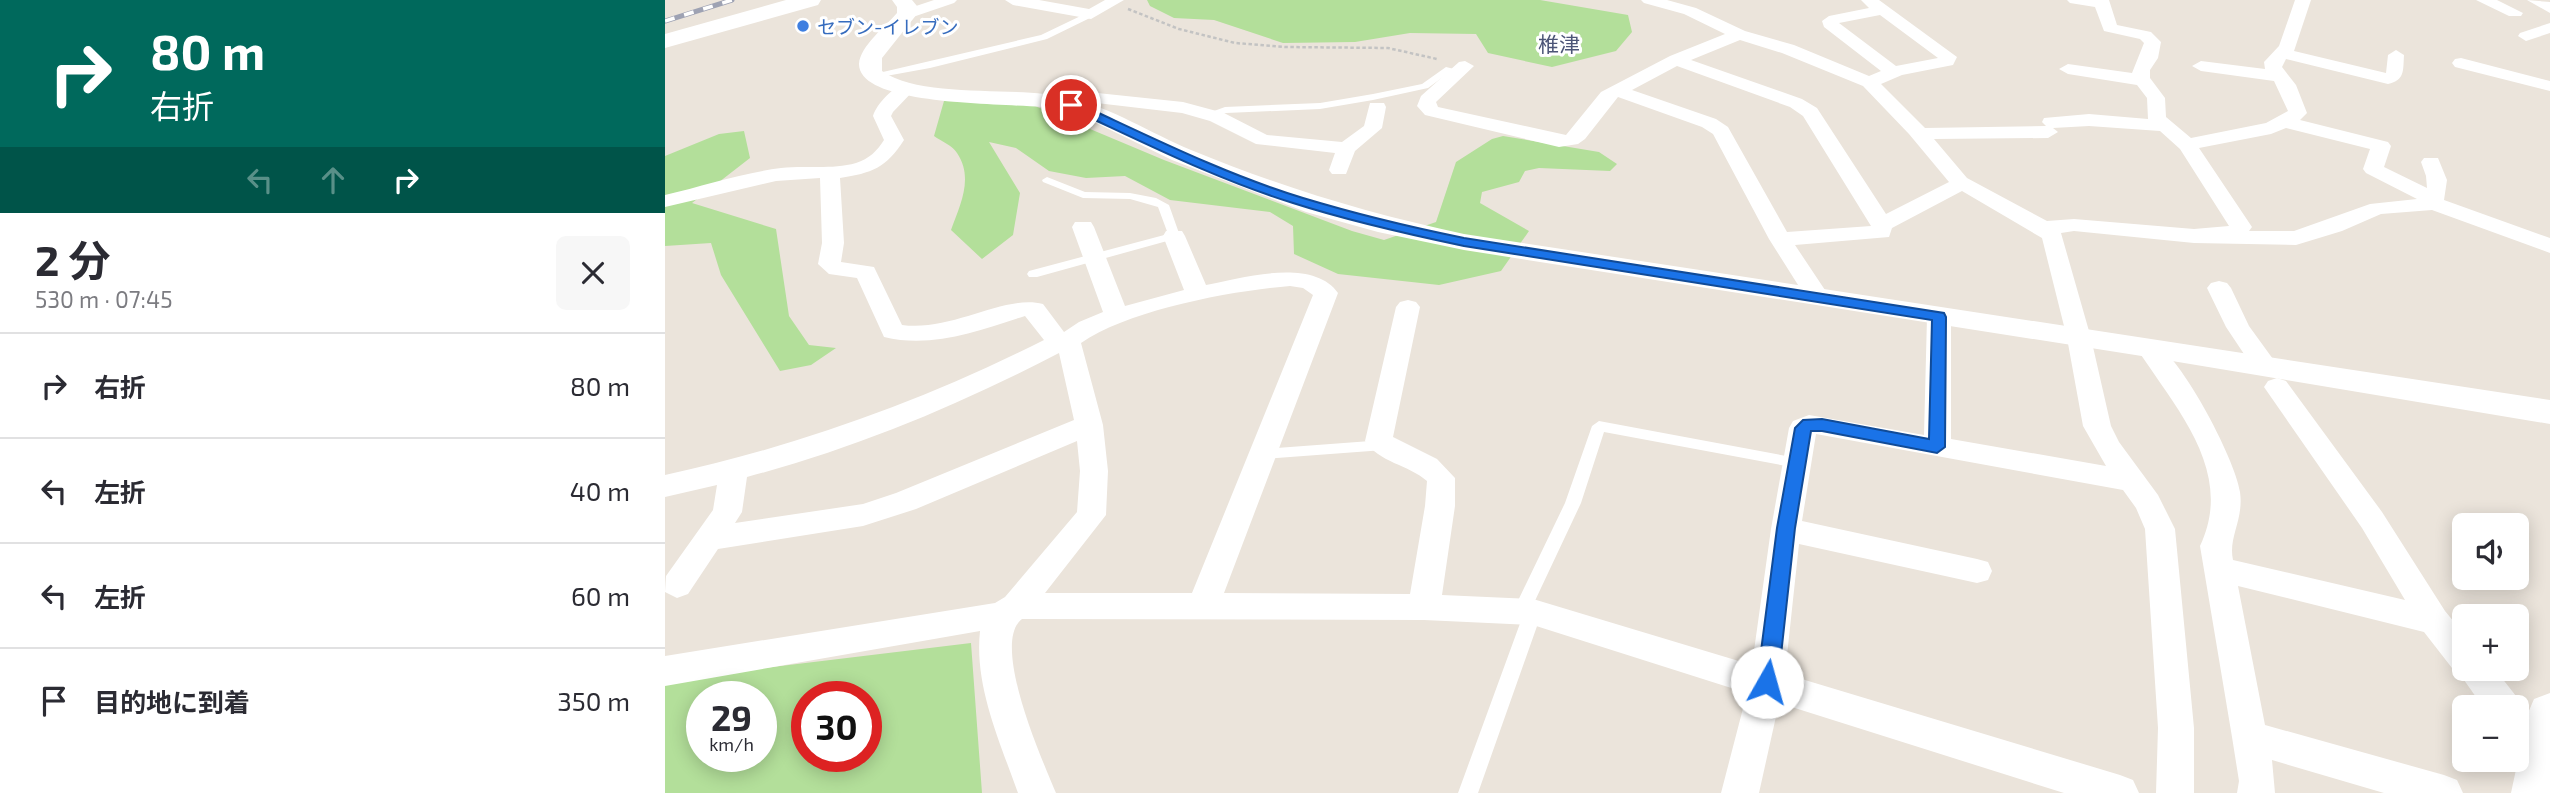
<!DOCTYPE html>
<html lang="ja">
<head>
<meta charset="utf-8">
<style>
	body { margin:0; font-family:"Exo 2","Noto Sans JP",sans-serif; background:#f7f7f7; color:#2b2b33; height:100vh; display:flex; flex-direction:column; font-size:26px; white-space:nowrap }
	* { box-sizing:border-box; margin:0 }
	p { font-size:23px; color:#7c7c81 }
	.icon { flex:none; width:38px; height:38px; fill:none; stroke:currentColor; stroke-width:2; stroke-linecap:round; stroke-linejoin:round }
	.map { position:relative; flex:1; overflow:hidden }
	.panel { display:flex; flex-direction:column; background:#fff; width:665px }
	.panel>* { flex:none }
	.banner { background:#00695c; color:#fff; overflow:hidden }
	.buttons { position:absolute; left:1787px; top:513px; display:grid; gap:14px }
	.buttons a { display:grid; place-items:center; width:77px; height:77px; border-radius:10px; background:#fff; box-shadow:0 4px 18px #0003; font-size:35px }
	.speed { position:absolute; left:21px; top:681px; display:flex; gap:14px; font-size:35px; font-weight:700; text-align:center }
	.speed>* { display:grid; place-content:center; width:91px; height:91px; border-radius:50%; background:#fff; box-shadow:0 4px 18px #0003; line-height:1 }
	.speed small { font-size:18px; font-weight:400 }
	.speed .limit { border:10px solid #d22; background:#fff; color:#111 }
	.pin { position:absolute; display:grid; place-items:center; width:60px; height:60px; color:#fff; margin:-30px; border:4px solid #fff; border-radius:50%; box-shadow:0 2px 7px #0007 }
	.me { position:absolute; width:77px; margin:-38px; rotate:7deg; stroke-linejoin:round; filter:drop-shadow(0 0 5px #0008) }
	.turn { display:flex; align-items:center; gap:24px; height:147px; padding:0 35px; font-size:32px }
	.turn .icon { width:91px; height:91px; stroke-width:2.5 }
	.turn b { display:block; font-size:49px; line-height:60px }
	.lanes { display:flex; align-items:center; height:66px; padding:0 35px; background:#0003; justify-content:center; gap:35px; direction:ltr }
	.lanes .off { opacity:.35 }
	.round { display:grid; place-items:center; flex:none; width:74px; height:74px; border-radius:10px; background:#f7f7f7 }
	.summary { display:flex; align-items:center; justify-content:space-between; height:119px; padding:0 35px }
	h1 { font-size:42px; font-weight:700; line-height:52px }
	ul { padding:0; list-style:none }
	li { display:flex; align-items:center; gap:21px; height:105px; padding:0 35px; border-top:2px solid #e1e1e2 }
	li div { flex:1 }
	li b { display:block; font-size:26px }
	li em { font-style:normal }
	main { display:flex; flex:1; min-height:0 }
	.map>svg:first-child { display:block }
	.green { fill:#b3df9a; fill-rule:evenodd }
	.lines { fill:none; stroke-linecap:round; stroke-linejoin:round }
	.path { stroke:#c3c3c3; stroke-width:2.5; stroke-dasharray:3.5 2.5; stroke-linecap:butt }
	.service { fill:#fff; fill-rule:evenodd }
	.minor { fill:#fff; fill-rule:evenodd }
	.tertiary { fill:#fff; fill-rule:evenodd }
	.secondary { fill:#fff; fill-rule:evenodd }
	.rail-casing { stroke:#9ea2b3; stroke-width:5 }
	.rail { stroke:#fff; stroke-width:3.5; stroke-dasharray:10; stroke-linecap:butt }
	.route { fill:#1a73e8; stroke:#114b97; stroke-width:2 }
	.shop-dot { fill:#3f7fe0; stroke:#fff; stroke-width:2.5 }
	.labels { text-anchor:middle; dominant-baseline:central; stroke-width:6; stroke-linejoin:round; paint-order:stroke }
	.far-shop-label { font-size:19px; fill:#366cbe; stroke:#fff; text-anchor:start }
	.far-quarter-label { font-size:21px; fill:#4c5577; stroke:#fff }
</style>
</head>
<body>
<main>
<section class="panel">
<div class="banner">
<div class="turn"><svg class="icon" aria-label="right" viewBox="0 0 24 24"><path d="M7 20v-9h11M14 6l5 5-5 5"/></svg><div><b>80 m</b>右折</div></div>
<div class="lanes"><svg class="icon off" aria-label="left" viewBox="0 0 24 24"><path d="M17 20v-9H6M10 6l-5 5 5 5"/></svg><svg class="icon off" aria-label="ahead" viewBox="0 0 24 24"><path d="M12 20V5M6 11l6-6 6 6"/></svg><svg class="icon" aria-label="right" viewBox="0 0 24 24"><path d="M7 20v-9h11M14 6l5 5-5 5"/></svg></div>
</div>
<div class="summary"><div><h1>2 分</h1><p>530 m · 07:45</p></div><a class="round"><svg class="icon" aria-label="close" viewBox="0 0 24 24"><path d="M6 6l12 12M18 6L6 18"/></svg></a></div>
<ul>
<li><svg class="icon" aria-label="right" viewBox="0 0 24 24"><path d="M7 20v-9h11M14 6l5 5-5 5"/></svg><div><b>右折</b></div><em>80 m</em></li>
<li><svg class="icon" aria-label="left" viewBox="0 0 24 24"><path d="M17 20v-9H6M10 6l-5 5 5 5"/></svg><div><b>左折</b></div><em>40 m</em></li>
<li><svg class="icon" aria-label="left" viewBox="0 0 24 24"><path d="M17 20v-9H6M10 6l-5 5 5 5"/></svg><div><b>左折</b></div><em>60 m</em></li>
<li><svg class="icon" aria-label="arrive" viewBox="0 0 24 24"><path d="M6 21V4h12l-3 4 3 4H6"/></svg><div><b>目的地に到着</b></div><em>350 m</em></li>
</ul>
</section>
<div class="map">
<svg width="1885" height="793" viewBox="0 0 1885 793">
	<rect width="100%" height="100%" fill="#ebe4db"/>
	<path class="green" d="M482 0H875L963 15 967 32 951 51 887 67 823 53 811 34 745 33 690 42 618 43 549 20 509 18 485 6Z
		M279 101 363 103 499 160 687 231 719 240 771 222 791 162 827 139 838 136 934 152 952 164 945 171 874 168 860 171 854 182 817 192 815 203 864 231 836 271 774 285 673 274 629 254 628 226 605 212 505 200 460 176 421 178 384 171 351 148 324 142 355 193 348 235 317 259 286 230C295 205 309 178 292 153 288 146 276 141 269 136Z
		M79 131 85 158 27 203 111 229 124 316 144 345 171 348 146 365 115 371 56 275 46 243 0 246V156L54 134Z
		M306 643 317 793H0V680ZM37 696H96V756H37ZM142 696H201V756H142Z"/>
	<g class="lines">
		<path class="path" d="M463 9 514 29 570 43 620 47 723 48 772 59"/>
		<path class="service" d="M426 11 430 14 429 16 382 39 265 68 210 78 205 75 376 35Z
			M781 67 789 69 763 88 708 100 655 109 561 113 543 118 538 115 560 107 655 103 708 94 757 84Z
			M382 177 420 192 465 193 491 198 504 205 515 236 513 238 372 277H364L362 274 364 271 503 234 493 207 465 199 418 198 378 182 377 180Z
			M934 421 1132 458 1137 459 1139 463 1137 467 1132 468 939 432 916 503 868 605 874 607 877 612 813 793H793L857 618 851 616 848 611 900 503 927 426Z
			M719 440 724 441 726 445 724 449 719 450 597 459 592 458 590 454 592 450 597 449Z"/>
		<path class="minor" d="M269 0H292L289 3 242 19 234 14 236 11Z
			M340 0H374L424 9 440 0H459L426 19 348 5Z
			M976 0H1002L1031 8 1080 31 1129 45 1204 76 1216 71 1159 27 1157 21 1164 16 1204 8 1196 0H1214L1292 57 1288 65 1237 75 1216 84 1260 128 1381 126 1377 122 1379 118 1424 114 1483 119 1482 98 1472 85 1403 74 1394 69 1403 64 1467 73 1479 43 1475 39 1439 31 1430 7 1405 3 1402 0H1444L1452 25 1486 32 1496 42 1493 58 1485 70V78L1500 98 1501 117 1526 138 1601 123 1623 111 1609 81 1536 71 1527 66 1536 61 1600 69 1599 62 1614 46 1630 0H1646L1629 51 1721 73 1723 55 1731 50 1739 55C1738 71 1740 80 1723 84L1621 59 1617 67 1631 85 1642 113 1635 120 1723 142 1726 146 1719 167 1762 188 1761 176 1756 162 1759 158H1773L1782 180 1779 200 1885 238V253L1767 210 1716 214 1677 231 1631 245 1529 243 1409 231 1396 233 1426 338 1446 426 1454 442 1493 495 1510 529 1529 728V793H1491L1493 728 1480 529 1471 508 1458 490 1151 434 1137 521 1312 559 1323 562 1327 571 1323 580 1312 583 1134 544 1120 674 1455 775 1468 780 1474 793H1399L1114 703 1094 793H1056L1082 693 868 625 759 620 357 619C325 643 378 762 391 793H353C335 742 309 686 315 631L0 686V656L330 603 340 597 412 512 415 471 412 441 251 509 198 526 53 549 23 594 12 598 0 592 1 576 48 510 52 485 0 497V475C133 446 258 401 379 340L360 316C315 330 268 349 219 337L192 278 164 274 153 264 157 243 155 178 111 181 0 207V195C38 186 77 173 116 168 140 165 167 170 191 163 204 159 212 151 219 140L208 116C212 103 229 86 242 83L251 88 228 112 226 116 239 140C221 168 207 173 175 178L179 243 176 262 209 267 237 325C287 332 339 294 378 304L399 332 414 322 438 312 407 227 410 222H426L429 227 460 306 519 290 498 236 501 231H517L520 236 541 285C576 278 648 257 673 293L559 593 745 594 760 506 762 481C744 465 713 462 700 441L731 307 735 302 743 300 751 302 755 307 728 437 772 459 790 478V506L777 595 868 599 1087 665 1106 529 1124 428 1128 421 1144 415 1259 435 1262 317 1265 312 1274 309 1283 312 1286 317V439L1441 466 1418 426 1402 338 1377 238 1297 191 1227 228 1224 237 1130 245 1164 296 1160 301 1152 303 1144 301 1140 296 1104 239 1048 134 1037 127 953 97 920 139 913 144 894 147 760 115 752 106 756 96 794 62 800 61 809 66 771 102 773 107 901 135 936 92 1005 56 1060 34 1019 14 979 3ZM1215 15 1273 58 1231 66 1174 23ZM1075 40 1117 53 1198 86 1244 134 1284 182 1221 214 1152 108 1137 99 1026 60ZM1012 66 1125 107 1138 116 1206 226 1122 232 1063 127 1051 119 967 90ZM1424 126 1495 131 1515 149 1564 226 1529 229 1409 219 1382 221 1302 178 1269 139 1383 138 1393 132 1388 128ZM1621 128 1705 149 1698 169 1701 173 1752 199 1705 204 1629 231H1584L1587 227 1534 148 1606 134ZM625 286 638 288 648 295 527 593H380L441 515 443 471 438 425 416 343C464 310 565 291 625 286ZM394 353 409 420 231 493 198 504 70 523 77 512 82 477C191 448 294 405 394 353Z
			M1811 0H1832L1858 13 1856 16H1844Z
			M1862 0 1885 2V13Z
			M1885 23V33L1861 41 1853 36 1855 33Z
			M1796 58 1885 81V91L1790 67 1787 63 1790 59Z
			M423 92 518 102 559 113 602 135 677 142 699 126 705 103H719L721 107 717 128 690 151 681 174H667L664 170 670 153 591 144 545 121 517 113 423 102 383 105 374 100 383 95Z
			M1554 281 1562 283 1566 288 1584 326 1613 366 1609 372 1600 374 1591 372 1561 327 1542 288 1546 283Z
			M1483 339C1512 347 1571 460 1575 492 1579 520 1563 537 1568 560L1740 600 1697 528 1599 387 1603 381 1612 378 1621 381 1717 512 1780 611 1799 634V668H1829L1851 696 1856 708 1864 711 1885 735V767L1877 770C1845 758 1852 736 1852 707H1818L1792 670 1787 668 1759 632 1573 586 1600 725 1779 775 1792 780 1798 793H1719L1607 760 1610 793H1572L1574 781 1567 737 1535 546C1571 470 1509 407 1471 347L1474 341Z"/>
		<path class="tertiary" d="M227 0H247L252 6V14L217 58V71C258 100 353 85 404 98 448 108 485 133 526 150 619 188 701 213 799 234L1885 400V424L1483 357 799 250 713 232 641 212 507 160 427 121 395 109C362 102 194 110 194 64 195 46 221 26 232 13V7Z
			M1885 693V793H1846L1863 713 1869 699Z"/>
		<path class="secondary" d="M121 0H156L153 5 0 48V34Z"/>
		<defs>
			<path id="rail" d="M0 21 67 0"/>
		</defs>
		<use href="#rail" class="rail-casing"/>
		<use href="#rail" class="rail"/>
	</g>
	<path class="route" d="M402 102H410C484 136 559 174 638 198 691 214 745 227 799 238L1279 313 1281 317 1280 447 1272 453 1157 431H1146L1130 528 1113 682 1110 689 1102 691 1095 689 1092 682 1112 528 1130 428 1138 420 1157 419 1264 439 1267 320 799 246C742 234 684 221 628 203 550 179 476 141 402 107Z"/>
	<circle class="shop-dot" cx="138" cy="26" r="7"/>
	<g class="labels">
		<g class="far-shop-label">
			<text x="152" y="26">セブン-イレブン</text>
		</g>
		<g class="far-quarter-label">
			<text x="894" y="43">椎津</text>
		</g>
	</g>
</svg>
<div class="buttons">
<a><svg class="icon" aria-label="sound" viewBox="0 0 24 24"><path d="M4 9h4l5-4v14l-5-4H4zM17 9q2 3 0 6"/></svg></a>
<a>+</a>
<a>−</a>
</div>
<div class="speed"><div>29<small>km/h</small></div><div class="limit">30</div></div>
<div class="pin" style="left:406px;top:105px;background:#d93025"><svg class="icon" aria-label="arrive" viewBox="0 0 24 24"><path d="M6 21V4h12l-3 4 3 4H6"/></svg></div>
<svg class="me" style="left:1102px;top:682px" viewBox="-20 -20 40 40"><circle r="19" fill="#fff"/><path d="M0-13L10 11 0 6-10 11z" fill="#1a73e8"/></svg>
</div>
</main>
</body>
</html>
